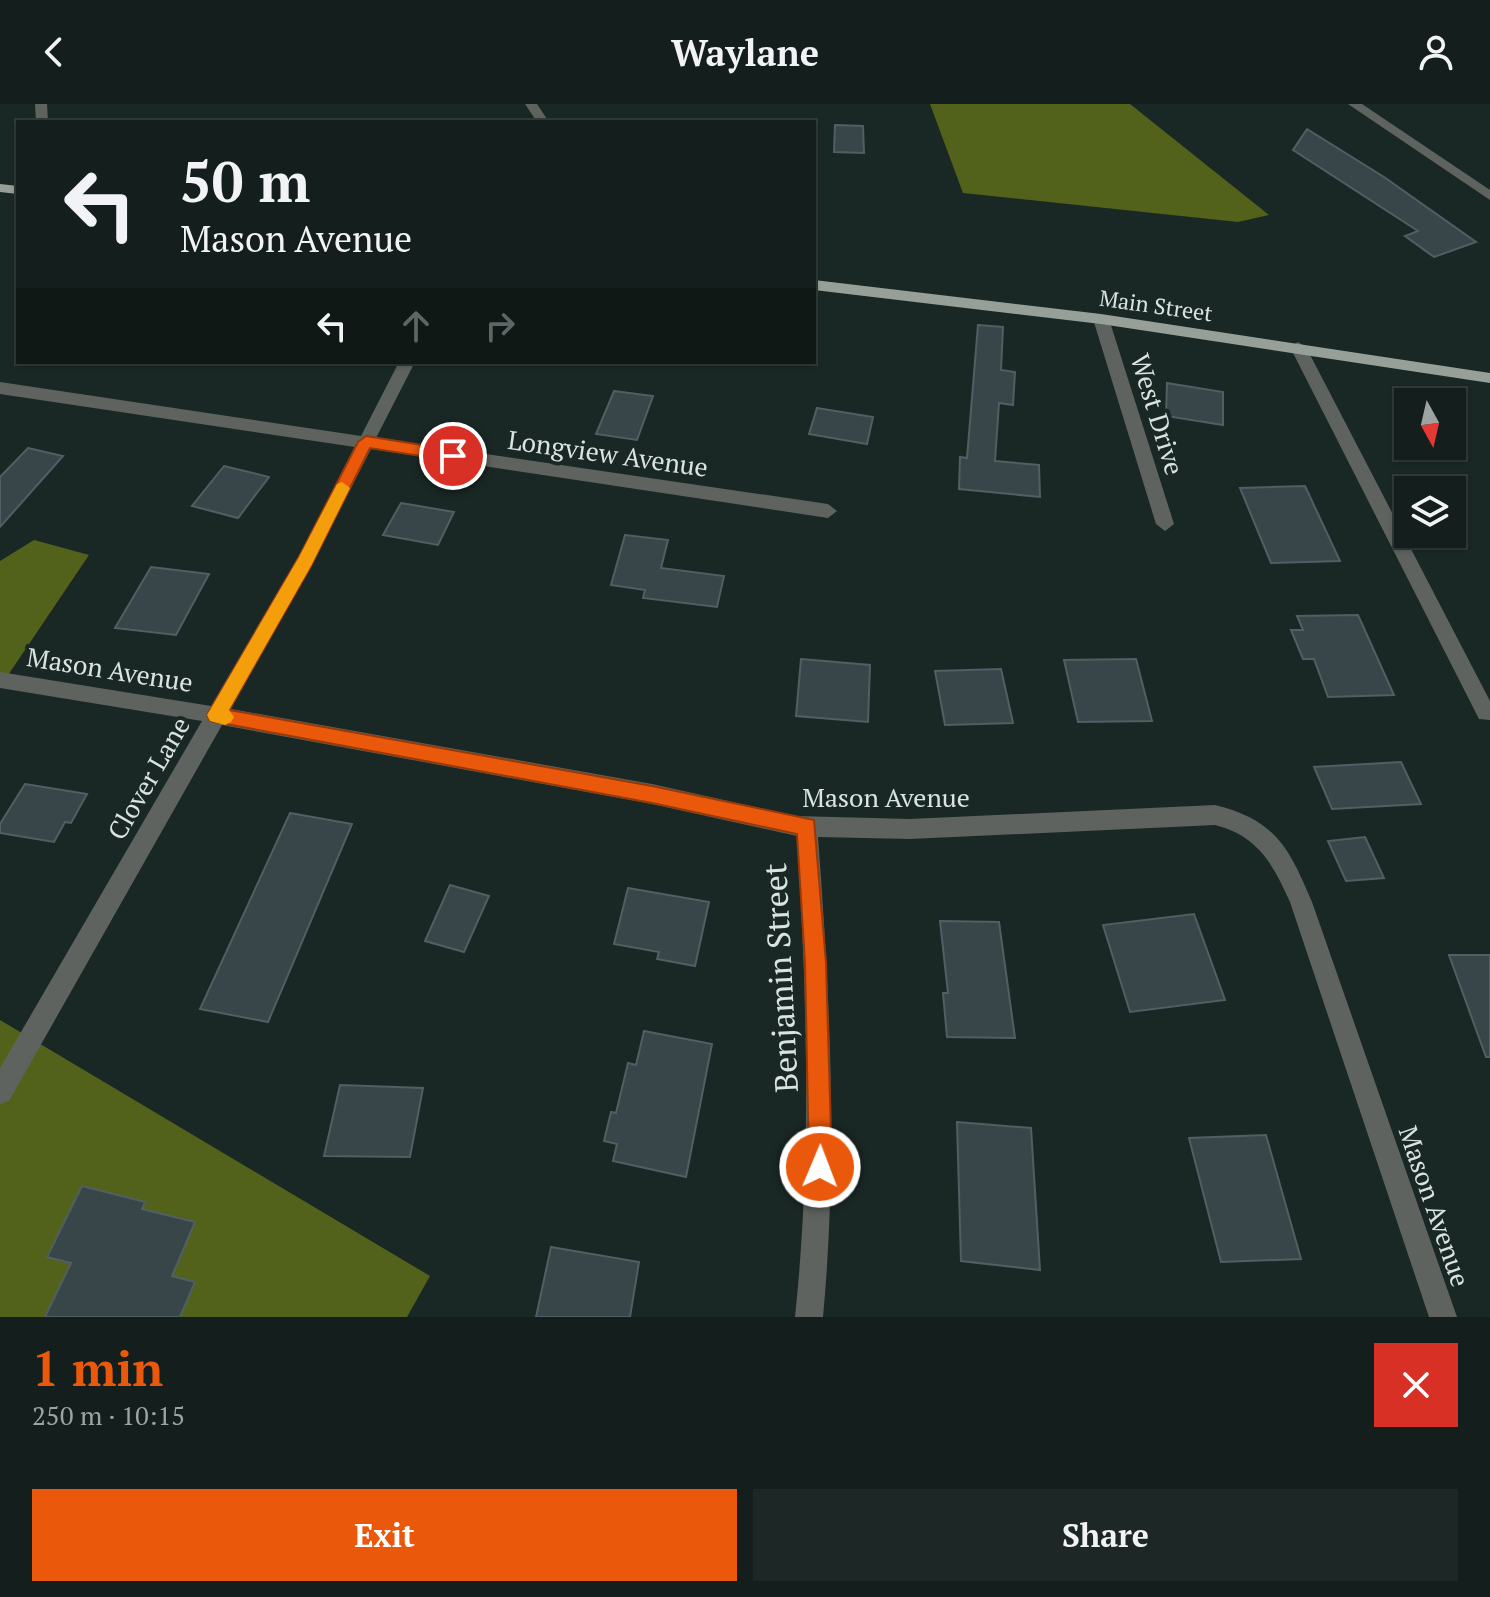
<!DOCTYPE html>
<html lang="en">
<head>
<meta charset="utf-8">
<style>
	body { margin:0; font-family:"PT Serif",serif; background:#1d2725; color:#f1f3f6; height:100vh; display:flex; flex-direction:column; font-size:30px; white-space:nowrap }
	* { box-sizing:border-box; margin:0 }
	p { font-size:26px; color:#9da2a3 }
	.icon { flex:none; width:44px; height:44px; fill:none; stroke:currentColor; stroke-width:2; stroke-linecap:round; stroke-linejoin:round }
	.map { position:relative; height:1213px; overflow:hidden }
	.drawer { display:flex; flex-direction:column; background:#141e1c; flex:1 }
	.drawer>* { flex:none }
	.banner { position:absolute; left:16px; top:16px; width:800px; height:244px; border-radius:0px; box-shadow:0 2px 6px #0004,0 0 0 2px #333c3b; background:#141e1c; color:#f1f3f6; overflow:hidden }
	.needle { width:52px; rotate:172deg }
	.controls { position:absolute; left:1394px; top:284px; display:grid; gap:16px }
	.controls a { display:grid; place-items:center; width:72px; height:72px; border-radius:0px; background:#141e1c; box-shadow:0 2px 6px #0004,0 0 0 2px #333c3b; font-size:40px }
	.pin { position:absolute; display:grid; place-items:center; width:68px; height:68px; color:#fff; margin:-34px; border:4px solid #fff; border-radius:50%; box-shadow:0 2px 8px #0007 }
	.me { position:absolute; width:88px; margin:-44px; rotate:1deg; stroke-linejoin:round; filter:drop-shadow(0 0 6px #0008) }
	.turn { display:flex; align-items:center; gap:28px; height:168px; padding:0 32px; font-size:36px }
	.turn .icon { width:104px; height:104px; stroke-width:2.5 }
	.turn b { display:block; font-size:56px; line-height:68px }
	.lanes { display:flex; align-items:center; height:76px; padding:0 32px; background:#0003; justify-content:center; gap:40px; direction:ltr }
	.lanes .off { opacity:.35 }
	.round { display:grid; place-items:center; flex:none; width:84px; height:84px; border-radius:0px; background:#1d2725 }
	.head { display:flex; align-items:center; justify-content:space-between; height:136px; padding:0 32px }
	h1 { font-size:48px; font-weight:800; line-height:60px; color:#ea580c }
	.action { display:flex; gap:16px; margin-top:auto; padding:16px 32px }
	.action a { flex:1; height:92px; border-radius:0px; background:#ea580c; color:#fff; font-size:32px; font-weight:800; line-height:92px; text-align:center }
	.action a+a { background:#1d2725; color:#f1f3f6 }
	header { display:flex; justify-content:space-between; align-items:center; height:104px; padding:0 32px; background:#141e1c; font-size:36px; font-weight:800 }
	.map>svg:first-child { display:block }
	.forest { fill:#53621a }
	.building { fill:#38464a; stroke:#505f63; stroke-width:2 }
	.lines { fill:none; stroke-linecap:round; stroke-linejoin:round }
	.minor { fill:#5e635f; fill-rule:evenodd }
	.primary { fill:#97a098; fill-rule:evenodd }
	.route { fill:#ea580c; stroke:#983908; stroke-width:2 }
	.slow { fill:#f59e0b }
	.labels { text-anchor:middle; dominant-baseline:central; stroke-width:8; stroke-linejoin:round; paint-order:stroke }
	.far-street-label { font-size:22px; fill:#dae3e1; stroke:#1a2825 }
	.street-label { font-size:26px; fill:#dae3e1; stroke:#1a2825 }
	.near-street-label { font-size:32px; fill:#dae3e1; stroke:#1a2825 }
</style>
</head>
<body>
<header><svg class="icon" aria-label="back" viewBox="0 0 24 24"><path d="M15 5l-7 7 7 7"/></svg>Waylane<svg class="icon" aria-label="person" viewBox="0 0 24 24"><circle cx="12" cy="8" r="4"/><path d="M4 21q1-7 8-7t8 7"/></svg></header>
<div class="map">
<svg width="1490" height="1213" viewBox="0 0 1490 1213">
	<rect width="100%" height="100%" fill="#1a2825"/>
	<path class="forest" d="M930 0H1130L1269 111 1238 118 963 89Z
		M34 436 89 451 0 583V457Z
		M0 916 430 1172 407 1213H0Z"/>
	<path class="building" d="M835 21 863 22 864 49 834 48Z
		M1307 25 1384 73 1476 138 1434 153 1405 132 1418 127 1293 46Z
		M978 221 1003 223 1001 266 1015 268 1013 301 999 299 995 357 1039 361 1040 393 959 385 960 353 967 354Z
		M1167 279 1223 288V321L1166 312Z
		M614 287 653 292 637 336 596 330Z
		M817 304 873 313 867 340 809 330Z
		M28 344 63 352 0 423V373Z
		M224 362 269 373 238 414 192 402Z
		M1305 382 1340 457 1271 459 1240 384Z
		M401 399 454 408 438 441 383 431Z
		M625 431 668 436 661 464 724 472 717 503 643 494 645 486 611 481Z
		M151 463 209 470 176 531 115 524Z
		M1358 511 1394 591 1328 593 1314 555H1303L1291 526H1303L1297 512Z
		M801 555 870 561 868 618 796 612Z
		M1136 555 1152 617 1078 618 1064 556Z
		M1001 565 1013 619 945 621 935 567Z
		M1401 658 1421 700 1332 705 1314 663Z
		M25 680 87 690 71 719 65 718 54 738 0 729V720Z
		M290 709 352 720 268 918 200 905Z
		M1365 733 1384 774 1346 777 1328 737Z
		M450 781 489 792 464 848 425 837Z
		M628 784 709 798 695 862 657 855 659 848 614 840Z
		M1194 810 1225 896 1130 908 1103 821Z
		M940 817 999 818 1015 934 947 933 943 889H948Z
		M1449 851H1490V953H1486Z
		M644 927 712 940 686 1073 613 1057 617 1040 604 1037 611 1008 616 1009 628 959 636 961Z
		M340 981 423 984 410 1053 324 1052Z
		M957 1018 1031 1024 1040 1166 961 1157Z
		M1266 1031 1301 1155 1221 1158 1189 1034Z
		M82 1082 145 1098 142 1105 195 1118 172 1172 195 1178 180 1213H45L71 1159 47 1153Z
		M551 1143 639 1158 630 1213H536Z"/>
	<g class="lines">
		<path class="minor" d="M35 0H47L48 18H36Z
			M525 0H537L549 18H537Z
			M1348 0H1362L1490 86V96Z
			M1101 210 1109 215 1174 420 1165 427 1156 420 1093 215Z
			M1298 238 1306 243 1490 597V616L1479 615 1290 243Z
			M399 258H415L376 334 828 400 837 407 828 414 371 345 311 462 231 605 652 680 795 712 910 715 1215 701C1276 716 1289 744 1312 798L1457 1213H1429L1290 798C1273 760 1258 732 1215 721L910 735 818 733C830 893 838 1052 823 1213H795C812 1052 807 893 797 732L652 700 222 621 9 997 0 1000V964L202 617 0 584V568L211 602 298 453 355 343 0 290V278L361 332Z"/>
		<path class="primary" d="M0 80 18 82V90L0 88Z
			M814 176 1101 210 1490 269V279L1101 220 814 186Z"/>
	</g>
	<path class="route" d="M366 332 453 346 461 352 453 357 370 344 311 462 229 606 652 682 814 716 826 859 832 1063 829 1071 820 1075 812 1071 809 1063 805 859 797 730 652 699 210 617 207 611 210 606 299 453 358 338Z"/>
	<path class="slow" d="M342 378 350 384 311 462 229 606 234 613 231 618 225 621 210 617 207 611 210 606 299 453 337 380Z"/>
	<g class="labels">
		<g class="far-street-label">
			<text transform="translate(1156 201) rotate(8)">Main Street</text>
		</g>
		<g class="street-label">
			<text transform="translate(1158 310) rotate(73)">West Drive</text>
			<text transform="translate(608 349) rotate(8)">Longview Avenue</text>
			<text transform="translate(110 565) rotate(9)">Mason Avenue</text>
			<text transform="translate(148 674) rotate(-60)">Clover Lane</text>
			<text x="886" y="693">Mason Avenue</text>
			<text transform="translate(1435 1102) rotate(71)">Mason Avenue</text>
		</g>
		<g class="near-street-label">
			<text transform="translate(780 874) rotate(-93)">Benjamin Street</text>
		</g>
	</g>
</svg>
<div class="controls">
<a><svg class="needle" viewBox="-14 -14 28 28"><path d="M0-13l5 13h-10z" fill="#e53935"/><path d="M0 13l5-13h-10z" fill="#9da2a3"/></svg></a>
<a><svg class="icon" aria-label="layers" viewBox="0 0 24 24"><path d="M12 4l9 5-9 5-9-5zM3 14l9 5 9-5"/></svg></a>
</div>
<div class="pin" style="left:453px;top:352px;background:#d93025"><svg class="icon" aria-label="arrive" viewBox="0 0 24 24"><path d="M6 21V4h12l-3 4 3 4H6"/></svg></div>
<svg class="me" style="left:820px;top:1063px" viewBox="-20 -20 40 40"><circle r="17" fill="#ea580c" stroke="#fff" stroke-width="3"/><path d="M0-11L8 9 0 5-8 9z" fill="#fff"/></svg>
<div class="banner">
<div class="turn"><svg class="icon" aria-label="left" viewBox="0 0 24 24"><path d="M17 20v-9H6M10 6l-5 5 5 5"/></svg><div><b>50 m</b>Mason Avenue</div></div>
<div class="lanes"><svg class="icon" aria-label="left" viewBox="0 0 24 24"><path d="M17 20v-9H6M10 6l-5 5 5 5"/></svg><svg class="icon off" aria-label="ahead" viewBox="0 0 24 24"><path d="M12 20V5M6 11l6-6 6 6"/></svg><svg class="icon off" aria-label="right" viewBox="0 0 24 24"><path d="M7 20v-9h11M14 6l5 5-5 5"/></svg></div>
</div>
</div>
<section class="drawer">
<div class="head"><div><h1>1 min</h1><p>250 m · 10:15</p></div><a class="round" style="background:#d93025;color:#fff"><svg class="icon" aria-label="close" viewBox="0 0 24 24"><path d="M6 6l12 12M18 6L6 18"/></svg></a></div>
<div class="action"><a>Exit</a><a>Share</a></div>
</section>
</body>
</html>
